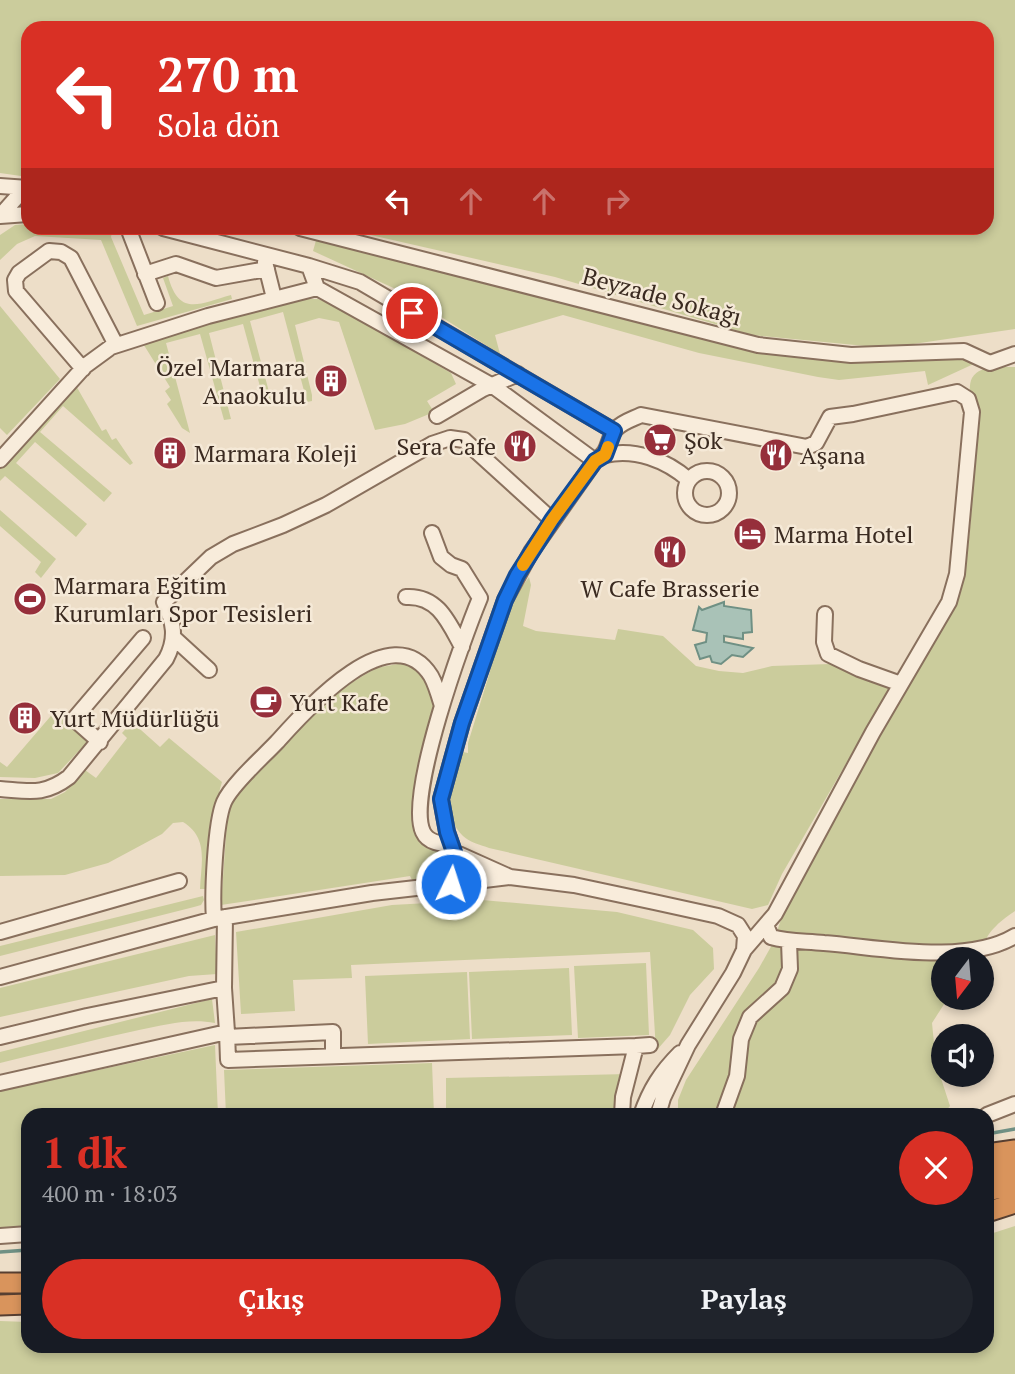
<!DOCTYPE html>
<html lang="tr">
<head>
<meta charset="utf-8">
<style>
	body { margin:0; font-family:"PT Serif",serif; background:#20242c; color:#f1f3f6; height:100vh; display:flex; flex-direction:column; font-size:26px; white-space:nowrap }
	* { box-sizing:border-box; margin:0 }
	p { font-size:23px; color:#9ea1a6 }
	.icon { flex:none; width:38px; height:38px; fill:none; stroke:currentColor; stroke-width:2; stroke-linecap:round; stroke-linejoin:round }
	.map { position:relative; flex:1; overflow:hidden }
	.panel { position:absolute; left:21px; top:1108px; width:973px; height:245px; display:flex; flex-direction:column; background:#171b24; border-radius:21px; box-shadow:0 4px 10px #0003 }
	.panel>* { flex:none }
	.banner { position:absolute; left:21px; top:21px; width:973px; height:214px; border-radius:21px; box-shadow:0 4px 10px #0003; background:#d93025; color:#fff; overflow:hidden }
	.needle { width:46px; rotate:196deg }
	.buttons { position:absolute; left:931px; top:947px; display:grid; gap:14px }
	.buttons a { display:grid; place-items:center; width:63px; height:63px; border-radius:50%; background:#171b24; box-shadow:0 4px 10px #0003; font-size:35px }
	.pin { position:absolute; display:grid; place-items:center; width:60px; height:60px; color:#fff; margin:-30px; border:4px solid #fff; border-radius:50%; box-shadow:0 2px 7px #0007 }
	.me { position:absolute; width:77px; margin:-38px; rotate:4deg; stroke-linejoin:round; filter:drop-shadow(0 0 5px #0008) }
	.turn { display:flex; align-items:center; gap:24px; height:147px; padding:0 21px; font-size:32px }
	.turn .icon { width:91px; height:91px; stroke-width:2.5 }
	.turn b { display:block; font-size:49px; line-height:60px }
	.lanes { display:flex; align-items:center; height:66px; padding:0 21px; background:#0003; justify-content:center; gap:35px; direction:ltr }
	.lanes .off { opacity:.35 }
	.round { display:grid; place-items:center; flex:none; width:74px; height:74px; border-radius:37px; background:#20242c }
	.headline { display:flex; align-items:center; justify-content:space-between; height:119px; padding:0 21px }
	h1 { font-size:42px; font-weight:800; line-height:52px; color:#d93025 }
	.action { display:flex; gap:14px; margin-top:auto; padding:14px 21px }
	.action a { flex:1; height:80px; border-radius:42px; background:#d93025; color:#fff; font-size:28px; font-weight:800; line-height:80px; text-align:center }
	.action a+a { background:#20242c; color:#f1f3f6 }
	.map>svg:first-child { display:block }
	.green { fill:#cbcc9c }
	.water { fill:#a9c2b7; stroke:#6f9084; stroke-width:2 }
	.lines { fill:none; stroke-linecap:round; stroke-linejoin:round }
	.stream { stroke:#6f9084; stroke-width:3.5 }
	.minor-casing { stroke:#89705d; stroke-width:18 }
	.highway-casing { stroke:#573f31; stroke-width:23 }
	.minor { stroke:#f8ecdb; stroke-width:14 }
	.highway { stroke:#d9945c; stroke-width:19 }
	.route-casing { stroke:#114b97; stroke-width:18 }
	.route { stroke:#1a73e8; stroke-width:12 }
	.slow { stroke:#f59e0b; stroke-width:12 }
	.labels { text-anchor:middle; dominant-baseline:central; stroke-width:5; stroke-linejoin:round; paint-order:stroke }
	.street-label { font-size:24px; fill:#3a2a20; stroke:#f5e9d7 }
	.poi-label { font-size:24px; fill:#3a2a20; stroke:#f5e9d7; text-anchor:start }
</style>
</head>
<body>
<div class="map">
<svg width="1015" height="1374" viewBox="0 0 1015 1374">
	<rect width="100%" height="100%" fill="#eddec8"/>
	<path class="green" d="M0 0H1015V329L886 348 752 335 555 277 340 228H987V28H28V177L0 173Z
		M28 224V228H113L111 237 144 315 173 306 163 278 168 276C179 317 199 304 231 295L232 299 137 326 101 240 35 236 17 244 0 260V235L15 225Z
		M317 237 803 355 893 362 966 358 978 362 928 385 925 371 839 380 818 377 699 353 563 315 495 335 500 354 400 291 313 251Z
		M301 299H318L337 307 451 373 456 384 427 401 434 412 405 424 375 430 339 322 319 318 295 325 312 395V401L307 402 283 312 250 321 272 403 265 405 243 324 209 333 231 419 224 420 200 334 166 343 190 433 182 428 167 404 171 400 165 391 170 387 142 342Z
		M0 306 60 379 7 435 0 428Z
		M994 367H1015V911C1004 918 986 932 984 946 983 956 984 965 982 975V959H943V998H948L932 1023 936 1063 950 1106 945 1112 934 1115H678V1100L686 1080 759 968 773 943 785 908C829 830 871 750 914 671 931 641 959 613 964 578 972 525 975 469 973 415 972 404 967 388 972 378 977 370 985 368 994 367Z
		M75 384 102 431 106 429 112 440 116 438 133 463 130 465 63 406 40 432 112 493 104 502 35 442 16 463 87 524 76 537 5 476 0 481V465Z
		M0 510 56 559 41 578 35 572 41 562 0 526Z
		M529 577 531 585 523 626 536 631 615 640 618 629 663 636 696 666 719 671 743 673 772 666 830 664 891 686 782 874 768 905 752 909 489 848C481 845 469 842 463 836 439 813 455 780 463 752L468 753V743L489 675 500 631 513 599Z
		M403 663 422 672 433 690 436 714 412 808 415 827 446 852C448 863 446 870 438 879L413 882 410 876 221 905 228 808 240 789 315 712 348 685 376 668Z
		M56 710 90 739 58 773 35 778 0 777V762L7 767Z
		M132 722 160 747 169 738 222 782C217 798 216 810 215 827 214 848 206 867 206 889H200C201 863 209 838 183 822L173 823 162 834 108 863 65 875 0 876V799H51L65 792 85 770 96 778 127 738 122 733Z
		M203 896 204 900 201 905 194 907 0 956V946Z
		M482 900 617 912 693 930 713 948 714 969 690 995 670 1035 656 1051 650 952 351 965 352 978 293 980 295 1011 241 1014 236 932 392 905Z
		M215 935 217 974 189 976 0 1017V988Z
		M646 963 649 1035 578 1038 574 966Z
		M569 968 572 1035 472 1039 469 972Z
		M467 972 470 1039 368 1044 365 976Z
		M212 999 215 1023C189 1018 165 1025 139 1030 93 1040 46 1052 0 1063V1052Z
		M215 1045 218 1115H28V1229L0 1230V1091Z
		M432 1063 434 1115H226L224 1070Z
		M628 1074 616 1115H446V1078Z
		M1015 1226V1374H0V1321L28 1322V1346H987V1235Z"/>
	<path class="water" d="M724 602V606L751 610 752 632 743 633V639L724 636V642L753 648 743 657 732 655 721 664 712 662 710 656 700 659 695 645 706 642 707 633 693 630 699 607 702 610Z"/>
	<g class="lines">
		<path class="stream" d="M987 1134 1015 1129
			M0 1252 28 1250"/>
		<defs>
			<path id="minor" d="M0 186 28 188
				M0 216 25 188
				M0 216 28 214
				M128 228 157 303
				M163 228 309 266 360 282 614 431
				M300 228 758 345 851 355 964 351 990 363 1015 354
				M265 262 274 298
				M309 266 317 288 493 386 595 461
				M145 274 176 264 216 278 267 269
				M83 369 16 291 15 280 19 273 49 251 61 252 71 258 116 345
				M437 416 483 389 518 374
				M605 455C635 448 666 460 689 480
				M0 460 85 366 111 347 208 316 317 288
				M685 493a22 22 0 1 1 44 0a22 22 0 1 1-44 0Z
				M432 533 441 557 451 565 462 569 480 598C463 639 406 796 423 832 428 843 441 844 451 844
				M406 597C438 595 449 623 462 647
				M825 614 824 642 828 654 859 669 901 684
				M174 638 209 670
				M100 742 74 719 143 638
				M0 789C29 791 44 796 69 777L166 659C177 638 174 622 164 602L211 557 233 544 283 525 326 505 432 444 450 438 464 440 552 520
				M510 877 454 852 447 832 441 799 462 723 505 600 531 552 595 461C612 450 605 441 616 429 622 422 633 419 641 415L807 447 816 443 830 417 853 414 957 392 968 399 972 412 957 574 949 602 873 732 775 914 744 950
				M451 884 449 873 454 852
				M214 919C212 895 215 823 224 802 232 784 263 757 277 742 305 711 391 613 431 676 436 685 439 696 442 706
				M766 925 771 937C789 942 805 941 824 943 878 947 965 966 1015 936
				M0 932 179 881
				M0 977 214 919 372 893 451 884 510 877 574 885 654 902 718 916 738 925 745 936 744 950 733 973 688 1045 663 1098 658 1115
				M227 1032 228 1060 636 1046 623 1097 622 1115
				M0 1037 87 1016 224 988
				M227 1037 333 1032V1056
				M636 1046 650 1045
				M0 1083 227 1032 224 988 225 917
				M641 1115C650 1089 661 1072 680 1053
				M723 1115 737 1076 741 1039 750 1017 782 988 790 969 789 942
				M987 1115 1015 1104
				M0 1236 28 1234"/>
			<path id="highway" d="M987 1154 1015 1150
				M987 1172 1015 1166
				M987 1191 1015 1185
				M987 1212 1015 1203
				M0 1283H28
				M0 1305 28 1304"/>
		</defs>
		<use href="#minor" class="minor-casing"/>
		<use href="#highway" class="highway-casing"/>
		<use href="#minor" class="minor"/>
		<use href="#highway" class="highway"/>
	</g>
	<g class="lines">
		<defs>
			<path id="route" d="M412 313 614 431 605 455 595 461 552 520 517 575 505 600 462 723 441 799 447 832 454 852 449 873 451 884"/>
		</defs>
		<use href="#route" class="route-casing"/>
		<use href="#route" class="route"/>
		<path class="slow" d="M523 565 552 520 595 461 605 455 608 447"/>
	</g>
	<defs>
		<symbol id="building-disc" viewBox="-11 -11 22 22"><circle r="9.5" fill="#962f3b" stroke="#f5e9d7"/><path d="M-4-6H4V6H1V3H-1V6H-4ZM-2.5-4.3h1.7v1.8h-1.7ZM.8-4.3h1.7v1.8H.8ZM-2.5-1h1.7V.8h-1.7ZM.8-1h1.7V.8H.8Z" fill="#fff"/></symbol>
		<symbol id="supermarket-disc" viewBox="-11 -11 22 22"><circle r="9.5" fill="#962f3b" stroke="#f5e9d7"/><path d="M-6-5.5h2.5l.6 2H6L4.5 2H-2.5L-4.4-4H-6ZM-1.5 3.2a1.3 1.3 0 1 0 .1 0ZM3 3.2a1.3 1.3 0 1 0 .1 0Z" fill="#fff"/></symbol>
		<symbol id="restaurant-disc" viewBox="-11 -11 22 22"><circle r="9.5" fill="#962f3b" stroke="#f5e9d7"/><path d="M-5-6h1v4h1v-4h1v4h1v-4h1v5L-1.5 .5V6h-2V.5L-5-1ZM5-6V6H3V1.5H1.5Q1.5-4 5-6Z" fill="#fff"/></symbol>
		<symbol id="hotel-disc" viewBox="-11 -11 22 22"><circle r="9.5" fill="#962f3b" stroke="#f5e9d7"/><path d="M-6-4.5h1.5V1H6V5H4.5V3h-9V5H-6ZM-4 0a1.8 1.8 0 1 1 3.6 0ZM.5 0V-2.5h3Q6-2.5 6 0Z" fill="#fff"/></symbol>
		<symbol id="stadium-disc" viewBox="-11 -11 22 22"><circle r="9.5" fill="#962f3b" stroke="#f5e9d7"/><path d="M0-5a6.5 5 0 1 0 0 10a6.5 5 0 1 0 0-10ZM-3.5-1.8h7v3.6h-7Z" fill="#fff"/></symbol>
		<symbol id="cafe-disc" viewBox="-11 -11 22 22"><circle r="9.5" fill="#962f3b" stroke="#f5e9d7"/><path d="M-5.5-4.5H6V0H3Q3 3.5 0 3.5H-2.5Q-5.5 3.5-5.5 0ZM3-3.2v2h1.7v-2ZM-6 4.5H4V6H-6Z" fill="#fff"/></symbol>
	</defs>
	<g fill-rule="evenodd">
		<use href="#building-disc" x="312" y="362" width="38" height="38"/>
		<use href="#supermarket-disc" x="641" y="421" width="38" height="38"/>
		<use href="#restaurant-disc" x="501" y="427" width="38" height="38"/>
		<use href="#building-disc" x="151" y="434" width="38" height="38"/>
		<use href="#restaurant-disc" x="757" y="436" width="38" height="38"/>
		<use href="#hotel-disc" x="731" y="515" width="38" height="38"/>
		<use href="#restaurant-disc" x="651" y="533" width="38" height="38"/>
		<use href="#stadium-disc" x="11" y="580" width="38" height="38"/>
		<use href="#cafe-disc" x="247" y="683" width="38" height="38"/>
		<use href="#building-disc" x="6" y="699" width="38" height="38"/>
	</g>
	<g class="labels">
		<g class="street-label">
			<text transform="translate(662 296) rotate(15)">Beyzade Sokağı</text>
		</g>
		<g class="poi-label">
			<text x="306" y="367" text-anchor="end">Özel Marmara<tspan x="306" dy="28">Anaokulu</tspan></text>
			<text x="684" y="440">Şok</text>
			<text x="496" y="446" text-anchor="end">Sera Cafe</text>
			<text x="194" y="453">Marmara Koleji</text>
			<text x="800" y="455">Aşana</text>
			<text x="774" y="534">Marma Hotel</text>
			<text x="54" y="585">Marmara Eğitim<tspan x="54" dy="28">Kurumları Spor Tesisleri</tspan></text>
			<text x="670" y="588" text-anchor="middle">W Cafe Brasserie</text>
			<text x="290" y="702">Yurt Kafe</text>
			<text x="50" y="718">Yurt Müdürlüğü</text>
		</g>
	</g>
</svg>
<div class="buttons">
<a><svg class="needle" viewBox="-14 -14 28 28"><path d="M0-13l5 13h-10z" fill="#e53935"/><path d="M0 13l5-13h-10z" fill="#9ea1a6"/></svg></a>
<a><svg class="icon" aria-label="sound" viewBox="0 0 24 24"><path d="M4 9h4l5-4v14l-5-4H4zM17 9q2 3 0 6"/></svg></a>
</div>
<div class="pin" style="left:412px;top:313px;background:#d93025"><svg class="icon" aria-label="arrive" viewBox="0 0 24 24"><path d="M6 21V4h12l-3 4 3 4H6"/></svg></div>
<svg class="me" style="left:451px;top:884px" viewBox="-20 -20 40 40"><circle r="17" fill="#1a73e8" stroke="#fff" stroke-width="3"/><path d="M0-11L8 9 0 5-8 9z" fill="#fff"/></svg>
<div class="banner">
<div class="turn"><svg class="icon" aria-label="left" viewBox="0 0 24 24"><path d="M17 20v-9H6M10 6l-5 5 5 5"/></svg><div><b>270 m</b>Sola dön</div></div>
<div class="lanes"><svg class="icon" aria-label="left" viewBox="0 0 24 24"><path d="M17 20v-9H6M10 6l-5 5 5 5"/></svg><svg class="icon off" aria-label="ahead" viewBox="0 0 24 24"><path d="M12 20V5M6 11l6-6 6 6"/></svg><svg class="icon off" aria-label="ahead" viewBox="0 0 24 24"><path d="M12 20V5M6 11l6-6 6 6"/></svg><svg class="icon off" aria-label="right" viewBox="0 0 24 24"><path d="M7 20v-9h11M14 6l5 5-5 5"/></svg></div>
</div>
<section class="panel">
<div class="headline"><div><h1>1 dk</h1><p>400 m · 18:03</p></div><a class="round" style="background:#d93025;color:#fff"><svg class="icon" aria-label="close" viewBox="0 0 24 24"><path d="M6 6l12 12M18 6L6 18"/></svg></a></div>
<div class="action"><a>Çıkış</a><a>Paylaş</a></div>
</section>
</div>
</body>
</html>
